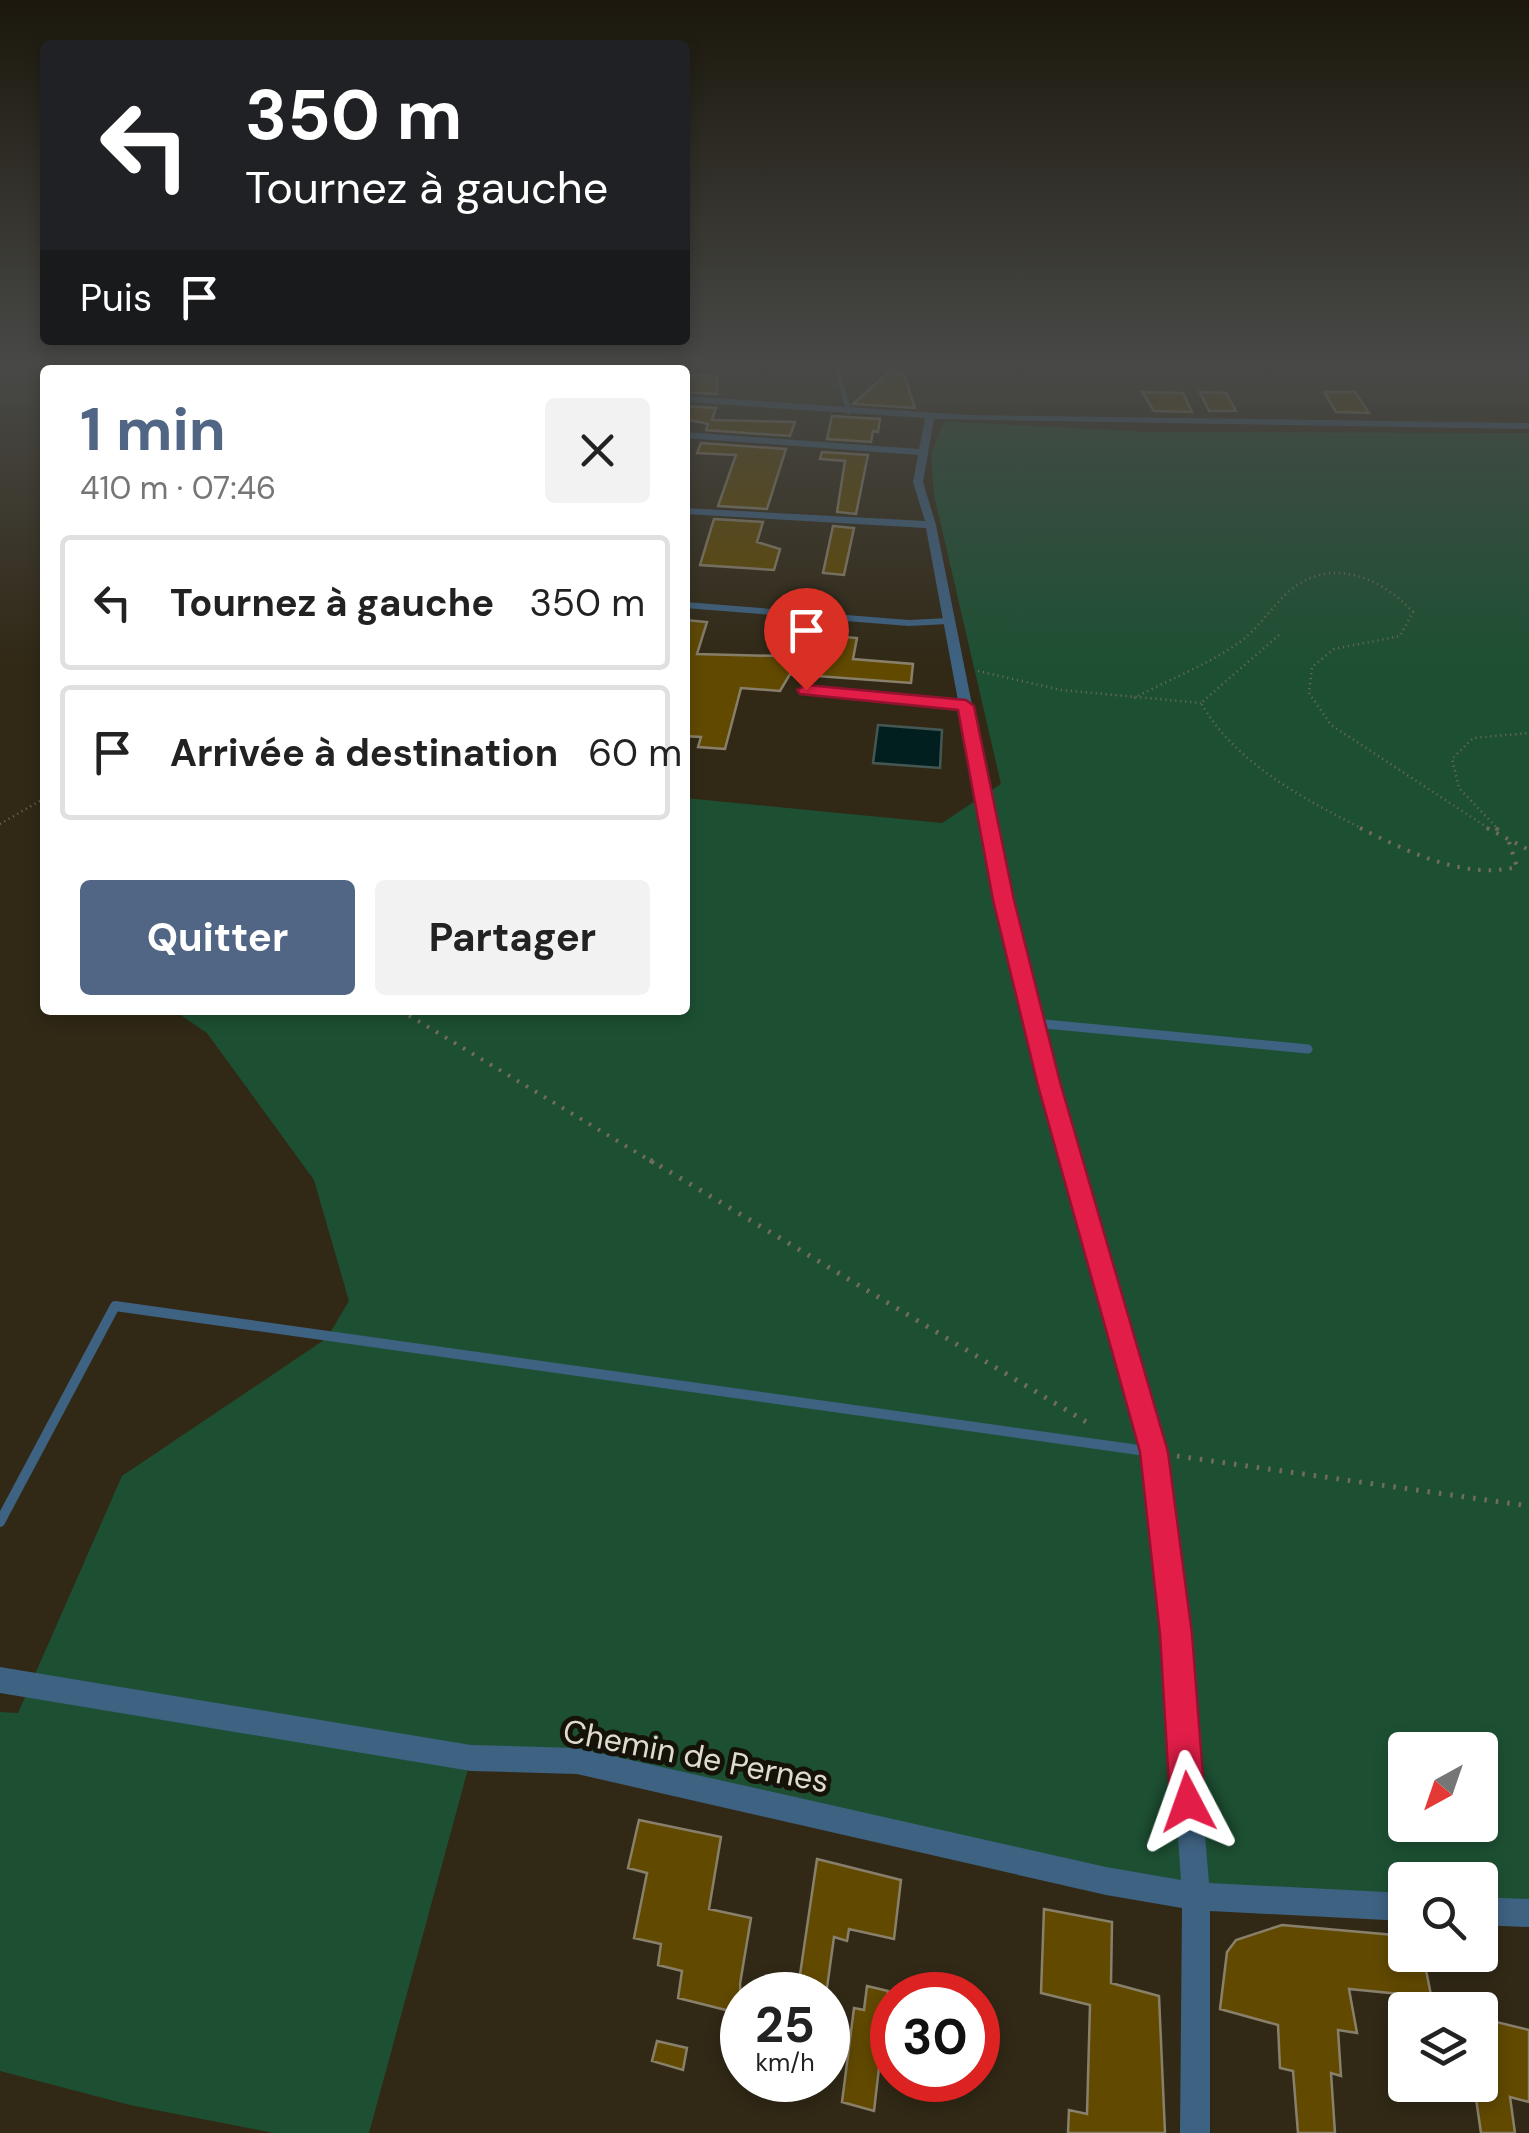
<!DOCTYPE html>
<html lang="fr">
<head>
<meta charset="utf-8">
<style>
	body { margin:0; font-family:"DM Sans",sans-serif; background:#f2f2f2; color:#222; height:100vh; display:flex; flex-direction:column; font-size:38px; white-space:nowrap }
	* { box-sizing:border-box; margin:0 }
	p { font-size:32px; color:#767676 }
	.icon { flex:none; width:55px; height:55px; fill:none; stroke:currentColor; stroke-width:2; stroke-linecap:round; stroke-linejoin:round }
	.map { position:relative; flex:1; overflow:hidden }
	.side { position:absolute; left:40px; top:365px; width:650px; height:650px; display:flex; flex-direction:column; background:#fff; border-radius:10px; box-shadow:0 5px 15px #0003 }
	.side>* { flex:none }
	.hud { position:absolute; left:40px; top:40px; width:650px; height:305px; border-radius:10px; box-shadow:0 5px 15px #0003; background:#202124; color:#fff; overflow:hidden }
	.needle { width:65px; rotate:220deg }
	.controls { position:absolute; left:1388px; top:1732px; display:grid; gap:20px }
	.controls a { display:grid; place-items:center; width:110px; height:110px; border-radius:10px; background:#fff; box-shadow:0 5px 15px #0003; font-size:50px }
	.speed { position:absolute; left:720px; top:1972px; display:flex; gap:20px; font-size:50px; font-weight:700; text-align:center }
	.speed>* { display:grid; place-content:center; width:130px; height:130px; border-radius:50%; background:#fff; box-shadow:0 5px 15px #0003; line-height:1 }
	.speed small { font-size:25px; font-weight:400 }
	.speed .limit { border:15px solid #d22; background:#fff; color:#111 }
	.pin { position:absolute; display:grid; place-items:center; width:85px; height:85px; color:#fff; margin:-102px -42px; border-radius:50% 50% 50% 0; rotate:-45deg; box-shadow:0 0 10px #0007 }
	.pin .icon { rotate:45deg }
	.me { position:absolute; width:110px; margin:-55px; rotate:356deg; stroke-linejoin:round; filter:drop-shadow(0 0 8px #0008) }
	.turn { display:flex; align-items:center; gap:35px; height:210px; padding:0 40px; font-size:45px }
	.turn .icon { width:130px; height:130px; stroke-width:2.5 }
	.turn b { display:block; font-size:70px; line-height:85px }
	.then { display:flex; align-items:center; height:95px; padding:0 40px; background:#0003; gap:20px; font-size:38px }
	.round { display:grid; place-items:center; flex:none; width:105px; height:105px; border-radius:10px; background:#f2f2f2 }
	.head { display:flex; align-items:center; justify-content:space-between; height:170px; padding:0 40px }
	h1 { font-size:60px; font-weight:700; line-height:75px; color:#516684 }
	.primary-button { display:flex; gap:20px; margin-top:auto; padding:20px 40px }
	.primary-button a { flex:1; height:115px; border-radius:10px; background:#516684; color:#fff; font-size:40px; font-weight:700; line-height:115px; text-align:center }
	.primary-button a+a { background:#f2f2f2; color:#222 }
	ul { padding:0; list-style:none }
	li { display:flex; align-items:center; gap:30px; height:135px; margin:0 20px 15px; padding:0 20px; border:5px solid #e0e0e0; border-radius:10px }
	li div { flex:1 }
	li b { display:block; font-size:38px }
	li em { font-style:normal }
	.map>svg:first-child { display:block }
	.green { fill:#1d5033; fill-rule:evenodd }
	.water { fill:#021f1f; stroke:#455754; stroke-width:2.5 }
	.building { fill:#614900; stroke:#89806b; stroke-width:2.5 }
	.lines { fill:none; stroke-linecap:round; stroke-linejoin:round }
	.path-far2 { stroke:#736c5c; stroke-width:2.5; stroke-dasharray:1 4; stroke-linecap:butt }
	.path-far1 { stroke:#736c5c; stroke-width:4; stroke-dasharray:2.5 8; stroke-linecap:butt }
	.path { stroke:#736c5c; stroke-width:5; stroke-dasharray:2.5 9; stroke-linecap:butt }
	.lane-far3 { stroke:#3e6282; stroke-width:5 }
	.lane-far2 { stroke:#3e6282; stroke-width:6 }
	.lane-far1 { stroke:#3e6282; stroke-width:9 }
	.lane { stroke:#3e6282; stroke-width:10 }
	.street { fill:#3e6282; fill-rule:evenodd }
	.route { fill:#e11d48; stroke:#92132f; stroke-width:2.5 }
	.labels { text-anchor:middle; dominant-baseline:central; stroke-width:10; stroke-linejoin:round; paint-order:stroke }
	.near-street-label { font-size:32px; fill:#e0dbd0; stroke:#15120a }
</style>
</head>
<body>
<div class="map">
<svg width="1529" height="2133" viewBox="0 0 1529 2133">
	<rect width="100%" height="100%" fill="#312916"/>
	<path class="green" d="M944 421 1149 432 1529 433V1913L1480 1911V1880H1405V1907L1196 1896 577 1761 471 1758 369 2133H274L130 2105 0 2071V1712L18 1713 122 1476 327 1338 349 1301 314 1180 207 1033 173 1010H685V798L942 823 1001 784 934 495 931 454ZM1405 1750H1480V1825H1405Z"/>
	<path class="water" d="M878 725 942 730 940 768 873 763Z"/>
	<path class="building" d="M890 371 903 372 915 408 853 404Z
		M685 375 717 376V394L685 392Z
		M1142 392 1183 393 1192 412 1154 411Z
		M1200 392 1226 393 1236 411H1209Z
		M1324 392H1355L1369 413 1336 412Z
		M685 406 716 408 712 420 795 422 790 436 706 430 708 424 685 419Z
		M832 416 880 419 878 432 873 431 871 442 827 439Z
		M701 443 786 449 767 509 718 506 736 455 697 453Z
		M822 452 868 455 856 514 837 512 845 461 820 459Z
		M714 519 763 522 757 542 780 549 774 570 700 565Z
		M833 526 854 528 844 575 823 573Z
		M685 620 707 622 697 654 819 657 823 635 857 638 853 659 913 664 911 683 790 674 780 691 741 688 725 749 698 747 701 737 685 736Z
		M639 1820 721 1837 709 1909 751 1918 740 1984 742 2014 678 1998 682 1971 658 1965 661 1944 634 1938 647 1873 628 1868Z
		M817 1859 901 1880 894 1939 849 1929 847 1941 834 1937 826 1995H797Z
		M1044 1909 1112 1922 1111 1983 1159 1996 1165 2133H1068L1069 2110 1087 2114 1090 2005 1041 1993Z
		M1282 1925 1405 1936V1955H1423L1434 2010H1413L1410 1995 1349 1989 1357 2033 1338 2030 1341 2076 1331 2073 1335 2133H1298L1293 2071 1280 2068 1278 2025 1220 2009 1227 1952 1236 1940Z
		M867 1986 888 1991 874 2111 842 2102 854 2008 864 2010Z
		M1480 2018 1529 2030V2102L1510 2097 1515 2133H1481L1474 2085H1480Z
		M657 2041 687 2048 683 2070 652 2061Z"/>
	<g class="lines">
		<path class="path-far2" d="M122 367 180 370
			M1279 635 1201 703C1235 763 1305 800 1365 830
			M978 671 1061 690 1201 703
			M1134 698C1168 680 1205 666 1237 644 1256 631 1269 611 1285 595 1326 555 1379 575 1413 612L1400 636 1334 649 1312 667 1309 693 1331 725 1491 830
			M0 824 45 798
			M1499 830 1459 788 1452 759 1473 738 1529 733"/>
		<path class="path-far1" d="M1360 828C1407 851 1463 880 1517 867L1509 842
			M1487 828 1529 850
			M1496 828 1503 835
			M400 1010 654 1163"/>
		<path class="path" d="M650 1160 1093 1426
			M1177 1456 1529 1506"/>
		<path class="lane-far3" d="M836 367 849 412"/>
		<path class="lane-far2" d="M685 605 909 623 948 621
			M806 690 966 706"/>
		<path class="lane-far1" d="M1034 1023 1308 1049"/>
		<path class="lane" d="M0 1522 115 1306 1153 1452"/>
		<path class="street" d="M349 367H357L358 370H350Z
			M685 396 968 415 1529 423V429L934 419 923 482 936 525 1011 900 1065 1112 1165 1452 1188 1634 1209 1883 1405 1893V1921L1210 1911V2133H1180L1182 1908 1106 1895 577 1774 471 1771 0 1693V1667L471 1745 577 1748 1106 1867 1181 1880 1164 1634 1143 1452 1047 1112 995 900 926 528 685 514V508L925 521 913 482 918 455 685 438V432L919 449 925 418 685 402Z
			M1480 1897 1529 1899V1927L1480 1925Z"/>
	</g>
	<linearGradient id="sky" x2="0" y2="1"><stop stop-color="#1b170c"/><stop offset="0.55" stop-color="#484947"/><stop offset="1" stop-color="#484947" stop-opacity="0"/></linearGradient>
	<rect width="1529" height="665" fill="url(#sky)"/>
	<path class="route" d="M806 685 966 700 974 706 1014 900 1060 1082 1168 1452 1192 1634 1205 1802 1200 1814 1188 1819 1176 1814 1170 1802 1160 1634 1140 1452 1037 1082 993 900 958 710 800 694 797 690Z"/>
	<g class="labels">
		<g class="near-street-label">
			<text transform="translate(696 1756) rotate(11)">Chemin de Pernes</text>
		</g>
	</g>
</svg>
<div class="controls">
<a><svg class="needle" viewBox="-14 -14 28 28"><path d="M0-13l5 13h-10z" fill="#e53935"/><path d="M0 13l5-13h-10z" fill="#767676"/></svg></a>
<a><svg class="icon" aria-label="search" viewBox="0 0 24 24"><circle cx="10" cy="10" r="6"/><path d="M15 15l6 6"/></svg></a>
<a><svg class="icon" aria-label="layers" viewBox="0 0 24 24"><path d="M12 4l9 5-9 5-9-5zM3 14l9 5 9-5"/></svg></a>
</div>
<div class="speed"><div>25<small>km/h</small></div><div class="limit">30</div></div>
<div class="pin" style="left:806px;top:690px;background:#d93025"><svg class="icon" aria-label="arrive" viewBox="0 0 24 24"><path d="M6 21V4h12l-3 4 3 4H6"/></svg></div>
<svg class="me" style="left:1188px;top:1802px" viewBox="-20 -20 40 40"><path d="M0-17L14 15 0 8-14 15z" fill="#e11d48" stroke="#fff" stroke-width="4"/></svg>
<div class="hud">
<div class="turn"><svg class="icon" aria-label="left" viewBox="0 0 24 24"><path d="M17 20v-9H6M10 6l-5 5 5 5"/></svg><div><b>350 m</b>Tournez à gauche</div></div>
<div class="then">Puis<svg class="icon" aria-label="arrive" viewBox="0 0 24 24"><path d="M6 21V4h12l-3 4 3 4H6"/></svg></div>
</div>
<section class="side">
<div class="head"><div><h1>1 min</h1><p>410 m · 07:46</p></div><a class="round"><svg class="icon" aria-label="close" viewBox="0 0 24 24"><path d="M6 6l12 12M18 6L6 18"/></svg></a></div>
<ul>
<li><svg class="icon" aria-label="left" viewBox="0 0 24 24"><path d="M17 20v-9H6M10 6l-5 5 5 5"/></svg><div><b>Tournez à gauche</b></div><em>350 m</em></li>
<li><svg class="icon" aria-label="arrive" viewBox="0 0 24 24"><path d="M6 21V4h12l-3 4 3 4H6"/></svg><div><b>Arrivée à destination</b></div><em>60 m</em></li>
</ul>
<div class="primary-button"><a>Quitter</a><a>Partager</a></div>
</section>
</div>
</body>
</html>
